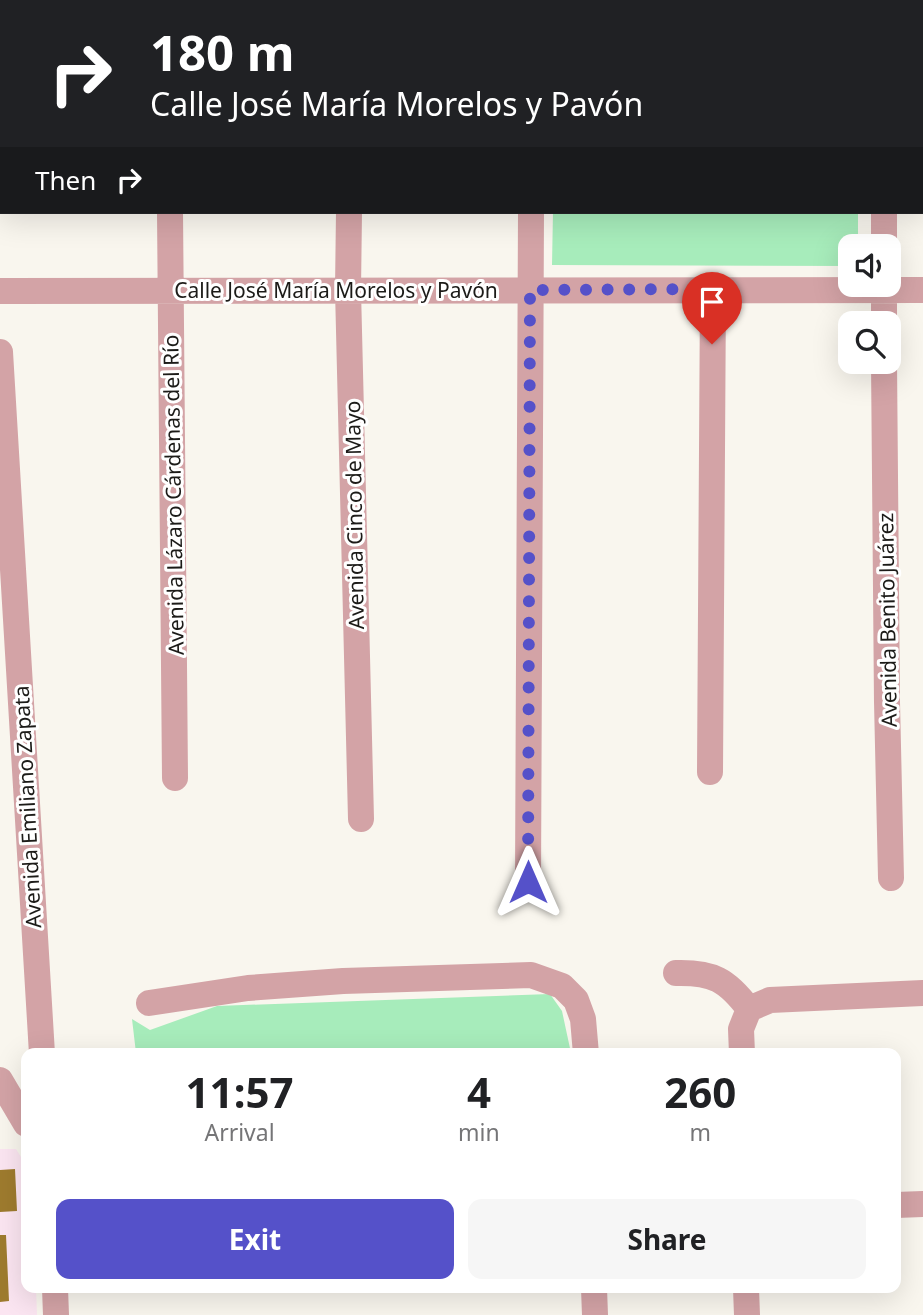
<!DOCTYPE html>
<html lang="en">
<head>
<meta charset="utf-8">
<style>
	body { margin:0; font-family:"Noto Sans",sans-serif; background:#f6f6f6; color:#202124; height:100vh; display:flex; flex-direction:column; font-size:26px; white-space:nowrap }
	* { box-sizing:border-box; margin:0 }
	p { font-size:23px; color:#757577 }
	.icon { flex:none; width:38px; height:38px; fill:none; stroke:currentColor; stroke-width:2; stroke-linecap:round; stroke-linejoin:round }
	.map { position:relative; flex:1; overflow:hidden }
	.panel { position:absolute; left:21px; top:1048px; width:880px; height:245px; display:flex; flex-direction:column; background:#fff; border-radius:14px; box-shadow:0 7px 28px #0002 }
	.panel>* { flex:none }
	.banner { position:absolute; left:0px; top:0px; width:924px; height:214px; box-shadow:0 7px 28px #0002; background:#202124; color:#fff; overflow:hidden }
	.buttons { position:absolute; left:838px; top:234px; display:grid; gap:14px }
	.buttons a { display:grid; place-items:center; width:63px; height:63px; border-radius:14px; background:#fff; box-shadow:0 7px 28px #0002; font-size:35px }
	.pin { position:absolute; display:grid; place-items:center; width:60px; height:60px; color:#fff; margin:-72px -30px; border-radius:50% 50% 50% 0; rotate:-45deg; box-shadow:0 0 7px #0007 }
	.pin .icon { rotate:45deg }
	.me { position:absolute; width:77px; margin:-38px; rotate:0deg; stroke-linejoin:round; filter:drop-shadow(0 0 5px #0008) }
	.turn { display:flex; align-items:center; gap:24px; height:147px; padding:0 35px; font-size:32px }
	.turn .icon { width:91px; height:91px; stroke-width:2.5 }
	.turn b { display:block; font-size:49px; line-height:60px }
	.then { display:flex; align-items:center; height:66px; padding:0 35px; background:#0003; gap:14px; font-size:26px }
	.eta { display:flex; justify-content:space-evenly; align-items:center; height:119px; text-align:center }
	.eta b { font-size:42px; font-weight:700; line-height:49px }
	.cta { display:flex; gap:14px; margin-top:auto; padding:14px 35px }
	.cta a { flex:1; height:80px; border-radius:14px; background:#5551c9; color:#fff; font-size:28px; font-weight:700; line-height:80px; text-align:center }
	.cta a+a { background:#f6f6f6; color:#202124 }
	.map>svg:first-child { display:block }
	.education { fill:#fbe5f1 }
	.green { fill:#a7ecbb }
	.building { fill:#9e7b2e }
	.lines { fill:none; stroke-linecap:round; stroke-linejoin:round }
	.street { stroke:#d3a3a6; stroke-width:26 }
	.route { stroke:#5551c9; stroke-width:12; stroke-dasharray:0 21.6 }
	.labels { text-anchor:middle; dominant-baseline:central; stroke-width:6; stroke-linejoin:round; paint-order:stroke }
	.street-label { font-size:21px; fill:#1c1b18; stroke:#fff }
</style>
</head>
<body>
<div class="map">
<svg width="923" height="1315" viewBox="0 0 923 1315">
	<rect width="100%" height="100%" fill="#f9f6ee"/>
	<path class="education" d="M0 1149H16L26 1165V1288H36L37 1315H0Z"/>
	<path class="green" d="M554 0H859V2H554Z
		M553 212H858V247H850V266L552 265Z
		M550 994 562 1011 571 1053H136L132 1019 150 1030 217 1006Z"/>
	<path class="building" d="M15 1169 17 1211 0 1212V1170Z
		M0 1235H6L9 1301 0 1302Z"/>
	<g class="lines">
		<path class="street" d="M168 0V2
			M351 2V0
			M534 2V0
			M884 2V0
			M170 212 175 778
			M349 212 348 290 361 819
			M884 247V212
			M884 285V324
			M0 291 923 290
			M0 352 42 1054
			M884 362 887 702 891 878
			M710 772 713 289
			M528 882 531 212
			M676 973C713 972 727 980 749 1009
			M149 1003 248 988 343 981 531 975 562 986 576 1000 583 1019 586 1054
			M742 1054 741 1029 749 1009 770 1000 923 993
			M0 1080 26 1124
			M896 1205 923 1204
			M55 1288 56 1315
			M594 1288 595 1315
			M746 1288 747 1315"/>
	</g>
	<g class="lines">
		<path class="route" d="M528 882 530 290 713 289 712 344"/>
	</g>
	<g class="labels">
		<g class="street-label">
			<text x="336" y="290">Calle José María Morelos y Pavón</text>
			<text transform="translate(173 495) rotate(-91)">Avenida Lázaro Cárdenas del Río</text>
			<text transform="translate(354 515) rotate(-91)">Avenida Cinco de Mayo</text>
			<text transform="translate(887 620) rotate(-91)">Avenida Benito Juárez</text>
			<text transform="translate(27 807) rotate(-93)">Avenida Emiliano Zapata</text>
		</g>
	</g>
</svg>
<div class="buttons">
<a><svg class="icon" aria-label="sound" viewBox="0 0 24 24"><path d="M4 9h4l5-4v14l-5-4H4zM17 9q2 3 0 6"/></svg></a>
<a><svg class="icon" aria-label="search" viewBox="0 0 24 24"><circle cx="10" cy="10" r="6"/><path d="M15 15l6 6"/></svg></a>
</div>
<div class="pin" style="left:712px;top:344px;background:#d93025"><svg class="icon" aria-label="arrive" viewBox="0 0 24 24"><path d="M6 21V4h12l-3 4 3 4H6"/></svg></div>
<svg class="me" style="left:528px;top:882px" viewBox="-20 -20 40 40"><path d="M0-17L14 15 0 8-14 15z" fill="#5551c9" stroke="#fff" stroke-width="4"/></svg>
<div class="banner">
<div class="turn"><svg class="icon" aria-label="right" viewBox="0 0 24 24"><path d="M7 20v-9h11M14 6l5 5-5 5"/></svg><div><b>180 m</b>Calle José María Morelos y Pavón</div></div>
<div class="then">Then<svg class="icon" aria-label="right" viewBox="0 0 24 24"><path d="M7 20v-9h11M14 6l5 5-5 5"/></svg></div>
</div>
<section class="panel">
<div class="eta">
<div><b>11:57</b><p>Arrival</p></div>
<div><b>4</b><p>min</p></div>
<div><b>260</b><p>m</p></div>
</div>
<div class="cta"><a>Exit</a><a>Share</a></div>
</section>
</div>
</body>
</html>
